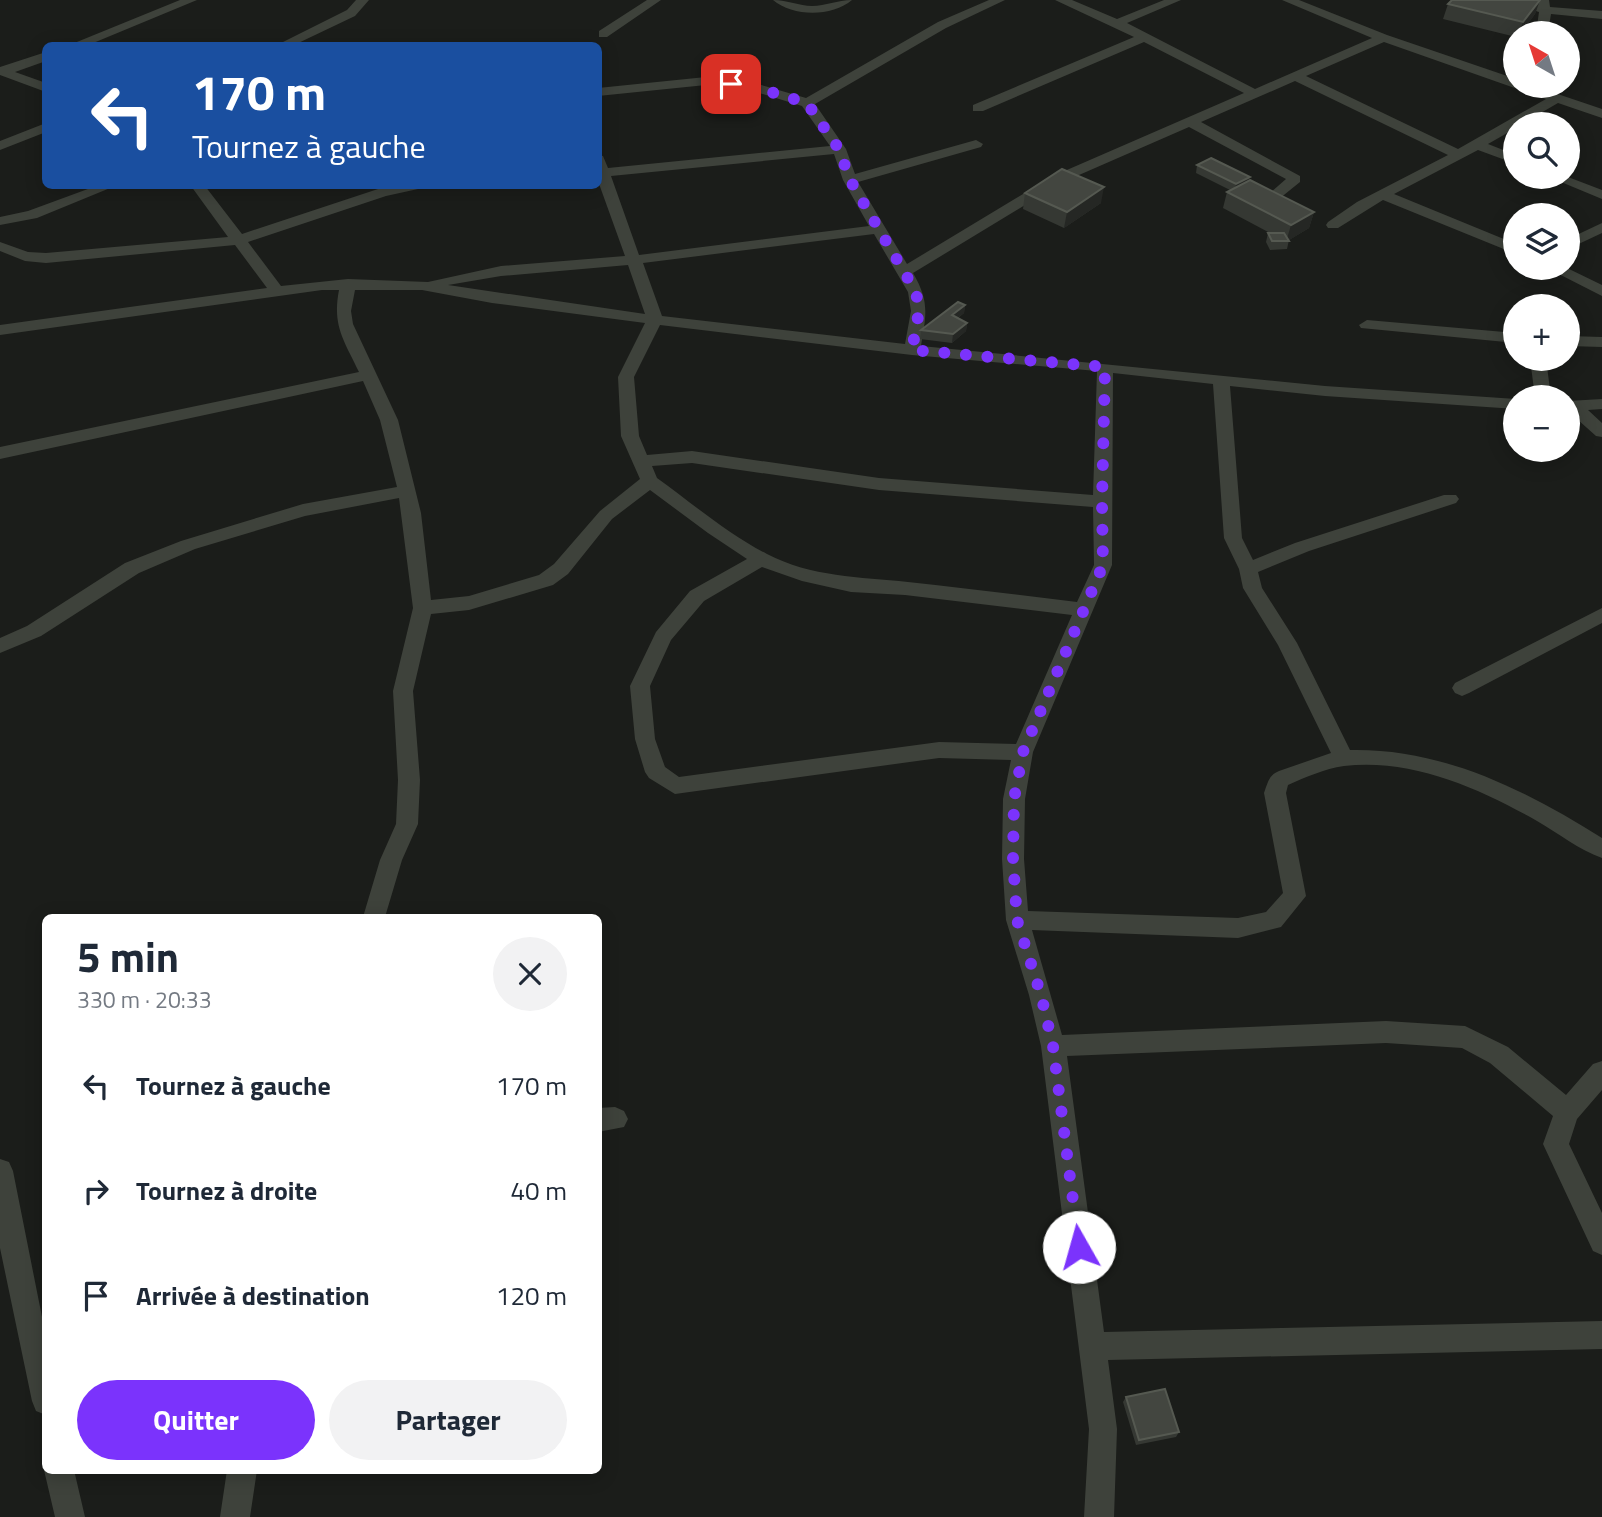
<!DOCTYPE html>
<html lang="fr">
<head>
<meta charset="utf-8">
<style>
	body { margin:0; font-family:"Titillium Web",sans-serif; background:#f2f2f3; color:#1f2937; height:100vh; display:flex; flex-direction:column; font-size:26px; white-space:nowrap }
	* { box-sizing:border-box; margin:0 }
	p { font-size:23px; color:#747a83 }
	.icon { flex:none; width:38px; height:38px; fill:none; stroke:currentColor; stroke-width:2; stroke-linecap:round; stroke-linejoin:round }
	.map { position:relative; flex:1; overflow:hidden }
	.details { position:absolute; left:42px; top:914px; width:560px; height:560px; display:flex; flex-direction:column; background:#fff; border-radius:10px; box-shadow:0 4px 18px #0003 }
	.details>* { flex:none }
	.guide { position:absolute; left:42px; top:42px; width:560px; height:147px; border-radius:10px; box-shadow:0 4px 18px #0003; background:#1a4fa0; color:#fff; overflow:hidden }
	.needle { width:46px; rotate:321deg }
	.fabs { position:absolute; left:1503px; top:21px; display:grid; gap:14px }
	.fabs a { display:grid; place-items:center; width:77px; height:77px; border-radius:50%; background:#fff; box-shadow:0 4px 18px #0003; font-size:35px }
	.pin { position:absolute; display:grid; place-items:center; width:60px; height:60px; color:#fff; margin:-30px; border-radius:14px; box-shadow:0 4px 10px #0006 }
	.me { position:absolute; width:77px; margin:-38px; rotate:353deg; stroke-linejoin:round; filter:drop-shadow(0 0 5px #0008) }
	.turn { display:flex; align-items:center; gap:24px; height:147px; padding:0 35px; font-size:32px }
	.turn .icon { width:91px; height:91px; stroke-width:2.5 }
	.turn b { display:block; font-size:49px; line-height:60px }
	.round { display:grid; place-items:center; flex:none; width:74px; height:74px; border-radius:37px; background:#f2f2f3 }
	.overview { display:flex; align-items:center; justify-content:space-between; height:119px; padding:0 35px }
	h1 { font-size:42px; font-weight:700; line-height:52px }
	.button { display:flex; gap:14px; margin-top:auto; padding:14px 35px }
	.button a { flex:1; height:80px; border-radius:42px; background:#7b33fc; color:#fff; font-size:28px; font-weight:700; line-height:80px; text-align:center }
	.button a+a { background:#f2f2f3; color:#1f2937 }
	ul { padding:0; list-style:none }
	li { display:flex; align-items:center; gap:21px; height:105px; padding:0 35px }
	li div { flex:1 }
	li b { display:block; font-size:26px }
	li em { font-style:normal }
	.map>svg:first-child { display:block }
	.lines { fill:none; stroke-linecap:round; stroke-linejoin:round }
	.minor { fill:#3e423b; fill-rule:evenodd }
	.wall { fill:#353833 }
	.shaded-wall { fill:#252724 }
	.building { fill:#434640; stroke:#555951; stroke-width:2 }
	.route { stroke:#7b33fc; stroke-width:12; stroke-dasharray:0 21.6 }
</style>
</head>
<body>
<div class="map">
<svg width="1602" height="1517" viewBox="0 0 1602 1517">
	<rect width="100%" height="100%" fill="#1b1d1a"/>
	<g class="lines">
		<path class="minor" d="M180 0H197L86 46H67Z
			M356 0H369L355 16 292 46H275L347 10Z
			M647 0H661L607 37H599V31Z
			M773 0C788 0 799 6 812 6 826 6 837 0 852 0 832 17 793 17 773 0Z
			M989 0H1005L946 28 815 104 846 149 855 174 976 140 983 144 981 147 858 182 907 264 1053 176 1244 93 1144 42 983 111H973V105L1134 37 1055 0H1072L1117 19 1164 0H1181L1127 23 1255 89 1372 38 1282 0H1299L1387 35 1516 79V86H1534L1602 109V118L1558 103 1522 124H1516V128L1488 144 1516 155V164L1478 150 1394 194 1516 244V254L1383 200 1338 228H1328L1326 225 1328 222 1357 202 1448 155 1295 81 1201 122 1300 176V182L1274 203H1264L1262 200 1286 179 1189 127 1063 182 913 273C930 302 926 315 921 346L1325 386 1516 399V409L1325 396 1230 386 1242 538 1253 560 1295 543 1444 495H1456L1459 499 1456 503 1309 551 1258 572 1262 588 1297 643 1350 750C1443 748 1525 790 1602 838V858C1579 850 1558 833 1537 821 1479 788 1411 758 1344 766 1324 769 1306 777 1288 785L1286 793 1306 896 1281 927 1238 938 1032 930 1062 1035 1386 1021 1465 1026 1508 1047 1566 1095 1593 1064 1602 1061V1090L1577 1119 1569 1144 1602 1213V1255L1593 1251 1543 1144 1553 1116 1490 1063 1462 1048 1386 1043 1067 1056 1104 1332 1602 1321V1349L1108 1360 1117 1429 1114 1517H1084L1089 1429 1041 1046 1029 995 1006 920 1002 859 1003 799 1011 760 939 758 675 794 649 778 645 772 635 739 630 686 656 632 690 591 747 559 708 533 650 490 612 519 568 574 553 585 469 610 431 614 413 691 420 780 418 824 402 860 385 917H363L380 860 396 824 398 780 393 691 413 608 399 498 305 516 195 549 139 573 41 636 0 653V638L27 626 125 563 181 541 303 504 397 487 380 420 363 381 0 459V447L359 372C344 340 332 326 339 290H322L0 335V325L267 288 235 245 46 263 25 261 0 251V242L28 252 46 253 228 237 191 186H205L242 234 378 189 394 186H420L418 189 386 196 248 242 281 286 348 279 428 282 501 266 625 256 598 181V155L603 156 608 168 830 146 802 106 756 92 706 85 598 96V88L706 77 758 84 806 98 938 22ZM1384 42 1546 99 1458 149 1306 76ZM834 154 843 180 869 226 639 255 611 176ZM874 234 908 292 911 311 905 344 662 316 643 263ZM628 265 645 314 448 285 501 276ZM355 290H422L492 303 645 323 618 377 621 436 640 479 600 511 554 564 539 575 469 596 431 600 421 513 398 420 353 324 351 311ZM660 325 912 355 1097 371 1093 495 879 478 692 451 647 455 639 436 634 377ZM1113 373 1213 384 1224 538 1239 569 1243 588 1278 645 1331 753 1279 771C1269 775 1268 782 1264 793L1283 893 1266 912 1238 918 1028 911 1024 859 1025 799 1033 752 1112 565ZM692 463 879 490 1093 507 1094 565 1077 602C1021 595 964 588 908 582 860 577 811 577 767 554 728 534 693 504 657 478L652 466ZM762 567 802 581 851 592 905 595 1072 615 1016 744 939 742 679 777 665 767 655 739 650 686 671 640 704 601Z
			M1498 0H1519L1538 5 1537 0H1549L1550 7 1602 11V19L1551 14 1548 33H1536L1539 12Z
			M46 52V61L15 72 46 83V92L0 75V67Z
			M46 123V132L0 150V141Z
			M1549 177H1568L1602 190V199Z
			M96 186H115L37 218 0 225V217L28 211Z
			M1602 223V233L1568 249V239Z
			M1547 268H1567L1602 285V296Z
			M1367 320 1516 333V343L1361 328 1359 325Z
			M1568 336 1602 337V347L1568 346Z
			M1530 359H1546L1551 397H1535Z
			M1602 399V409L1588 410 1602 423V437L1596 436 1568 411V401Z
			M1602 608V623L1469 693 1462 696 1455 693 1452 688 1455 683Z
			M615 1107 624 1111 628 1119 624 1127 598 1132V1108Z
			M0 1159 9 1162 13 1171 46 1337V1415L36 1411 32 1401 0 1248Z
			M46 1467V1470H74L85 1517H55L44 1470Z
			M227 1470H257L250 1517H220Z"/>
	</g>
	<path class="wall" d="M1540 0 1535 14 1521 33H1516V37L1443 19 1448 4Z
		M1197 165 1249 180 1314 212 1309 228 1289 240 1287 249 1270 250 1266 242 1268 233H1270L1223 208 1227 192 1230 190 1196 173Z
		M1025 193 1101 203 1064 228 1023 209Z
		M965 305 964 313 958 318 967 323 966 331 952 343 920 339 921 330Z
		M1126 1397 1179 1432 1176 1437 1136 1445 1123 1402Z"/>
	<path class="shaded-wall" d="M1540 0 1535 14 1521 33H1519L1523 22Z
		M1250 177 1248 185 1234 193 1236 184Z
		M1104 187 1101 203 1064 228 1067 212Z
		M1314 212 1309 228 1286 242 1291 225Z
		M965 305 964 313 951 323 952 315Z
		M967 323 966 331 952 343 953 334Z"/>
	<path class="building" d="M1452 0H1540L1523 22 1448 4Z
		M1211 158 1250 177 1236 184 1197 165Z
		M1062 169 1104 187 1067 212 1025 193Z
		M1250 180 1314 212 1291 225 1227 192Z
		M1268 233H1284L1289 241H1272Z
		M958 302 965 305 952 315 967 323 953 334 921 330Z
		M1165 1389 1179 1432 1139 1440 1126 1397Z"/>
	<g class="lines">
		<path class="route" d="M731 84 758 88 807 103 839 149 850 180 916 292 919 311 912 350 1105 367 1102 502 1103 565 1023 752 1014 799 1013 859 1017 920 1041 995 1053 1046 1079 1247"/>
	</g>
</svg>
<div class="fabs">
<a><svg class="needle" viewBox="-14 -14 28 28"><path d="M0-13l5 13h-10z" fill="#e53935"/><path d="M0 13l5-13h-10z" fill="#747a83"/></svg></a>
<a><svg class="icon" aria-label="search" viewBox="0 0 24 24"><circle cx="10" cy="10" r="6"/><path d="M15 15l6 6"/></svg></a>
<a><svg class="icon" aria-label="layers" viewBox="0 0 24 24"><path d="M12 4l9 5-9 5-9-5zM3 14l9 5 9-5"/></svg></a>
<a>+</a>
<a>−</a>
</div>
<div class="pin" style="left:731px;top:84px;background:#d93025"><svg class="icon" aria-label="arrive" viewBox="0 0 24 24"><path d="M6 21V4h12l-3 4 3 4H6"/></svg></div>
<svg class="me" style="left:1079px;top:1247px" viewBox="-20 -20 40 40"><circle r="19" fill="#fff"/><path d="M0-13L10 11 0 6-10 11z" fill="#7b33fc"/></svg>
<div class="guide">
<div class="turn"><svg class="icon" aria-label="left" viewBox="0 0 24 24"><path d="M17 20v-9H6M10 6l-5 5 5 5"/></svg><div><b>170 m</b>Tournez à gauche</div></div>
</div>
<section class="details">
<div class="overview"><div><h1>5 min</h1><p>330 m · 20:33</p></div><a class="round"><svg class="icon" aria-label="close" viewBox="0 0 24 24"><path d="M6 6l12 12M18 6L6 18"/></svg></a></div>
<ul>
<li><svg class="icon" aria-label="left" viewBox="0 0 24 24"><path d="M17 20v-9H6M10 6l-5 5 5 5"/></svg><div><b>Tournez à gauche</b></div><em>170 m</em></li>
<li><svg class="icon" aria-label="right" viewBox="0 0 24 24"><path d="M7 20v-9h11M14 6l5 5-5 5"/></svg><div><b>Tournez à droite</b></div><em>40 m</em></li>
<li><svg class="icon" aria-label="arrive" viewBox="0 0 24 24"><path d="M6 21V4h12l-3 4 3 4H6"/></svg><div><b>Arrivée à destination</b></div><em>120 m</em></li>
</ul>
<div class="button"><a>Quitter</a><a>Partager</a></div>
</section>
</div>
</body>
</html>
